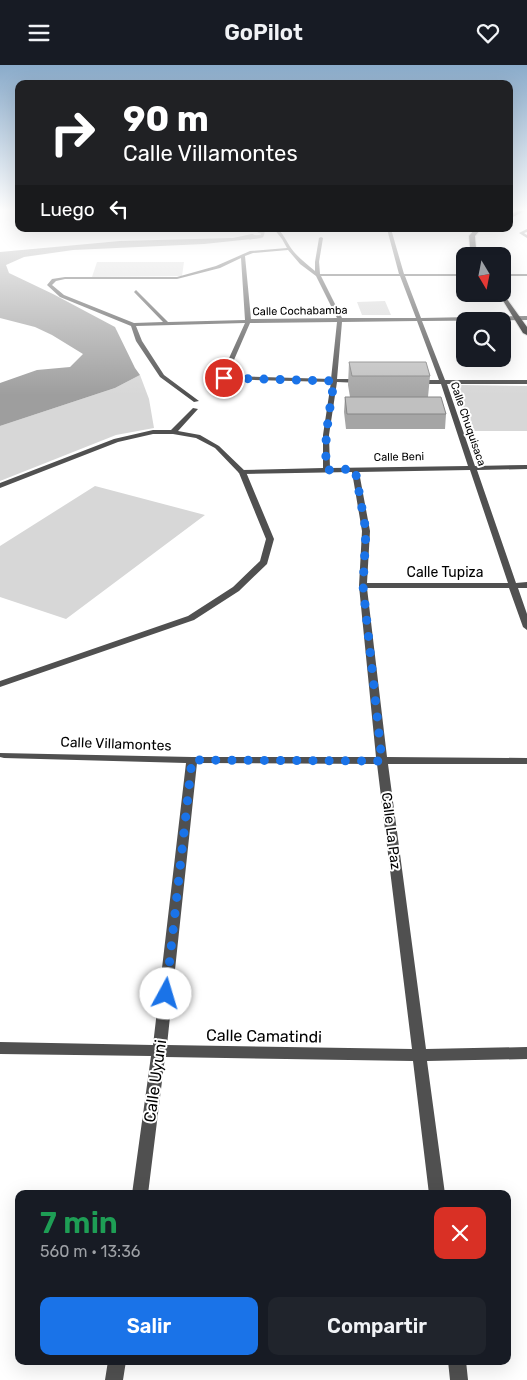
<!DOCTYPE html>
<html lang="es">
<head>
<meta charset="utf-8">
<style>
	body { margin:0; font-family:Rubik,sans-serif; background:#20242c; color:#f1f3f6; height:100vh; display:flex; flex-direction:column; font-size:19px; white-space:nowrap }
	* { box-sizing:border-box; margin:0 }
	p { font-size:16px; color:#9ea1a6 }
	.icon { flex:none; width:28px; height:28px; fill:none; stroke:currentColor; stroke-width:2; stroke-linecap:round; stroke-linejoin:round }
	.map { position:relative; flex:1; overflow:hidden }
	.drawer { position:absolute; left:15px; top:1125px; width:496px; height:175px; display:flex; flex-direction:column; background:#171b24; border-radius:10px; box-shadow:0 5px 20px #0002 }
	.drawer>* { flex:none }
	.guide { position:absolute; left:15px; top:15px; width:498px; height:152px; border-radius:10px; box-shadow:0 5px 20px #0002; background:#202124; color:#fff; overflow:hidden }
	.needle { width:32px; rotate:170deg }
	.controls { position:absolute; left:456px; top:182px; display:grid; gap:10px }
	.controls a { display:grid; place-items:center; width:55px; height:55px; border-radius:10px; background:#171b24; box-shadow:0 5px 20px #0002; font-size:25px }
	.pin { position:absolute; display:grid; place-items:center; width:42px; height:42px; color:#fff; margin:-21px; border:2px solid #fff; border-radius:50%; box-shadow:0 1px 5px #0007 }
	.me { position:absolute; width:55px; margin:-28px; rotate:6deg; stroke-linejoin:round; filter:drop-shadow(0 0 4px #0008) }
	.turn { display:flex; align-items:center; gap:18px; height:105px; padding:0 25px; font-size:22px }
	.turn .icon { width:65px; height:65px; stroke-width:2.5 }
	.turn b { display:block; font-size:35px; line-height:42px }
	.then { display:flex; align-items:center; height:48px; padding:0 25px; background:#0003; gap:10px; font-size:19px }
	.round { display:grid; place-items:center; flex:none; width:52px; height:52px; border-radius:10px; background:#20242c }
	.summary { display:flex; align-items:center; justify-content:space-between; height:85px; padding:0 25px }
	h1 { font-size:30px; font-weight:600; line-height:38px; color:#1e9e55 }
	.primary-button { display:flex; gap:10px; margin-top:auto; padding:10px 25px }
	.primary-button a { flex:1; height:58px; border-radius:10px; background:#1a73e8; color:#fff; font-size:20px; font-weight:600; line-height:58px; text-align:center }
	.primary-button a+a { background:#20242c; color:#f1f3f6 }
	header { display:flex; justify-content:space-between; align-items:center; height:65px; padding:0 25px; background:#171b24; font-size:22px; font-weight:600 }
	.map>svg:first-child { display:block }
	.green { fill:#d7d7d7 }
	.water { fill:#9e9e9e }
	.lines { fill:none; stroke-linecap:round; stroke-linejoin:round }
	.stream { stroke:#9e9e9e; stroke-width:3 }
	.trunk-casing { stroke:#dbdbdb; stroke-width:2 }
	.service { fill:#505050; fill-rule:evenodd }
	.minor { fill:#505050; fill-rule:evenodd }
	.trunk { fill:#000; fill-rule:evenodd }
	.wall { fill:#a5a5a5 }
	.building { fill:#c0c0c0; stroke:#868686 }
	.route { stroke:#1a73e8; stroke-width:9; stroke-dasharray:0 16.2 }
	.labels { text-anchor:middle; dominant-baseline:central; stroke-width:4; stroke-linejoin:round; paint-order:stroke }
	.far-street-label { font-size:11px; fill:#000; stroke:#fff }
	.street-label { font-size:14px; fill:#000; stroke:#fff }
	.near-street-label { font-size:16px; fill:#000; stroke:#fff }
</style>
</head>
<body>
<header><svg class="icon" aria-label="menu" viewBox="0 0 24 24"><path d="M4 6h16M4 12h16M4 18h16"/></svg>GoPilot<svg class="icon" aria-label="heart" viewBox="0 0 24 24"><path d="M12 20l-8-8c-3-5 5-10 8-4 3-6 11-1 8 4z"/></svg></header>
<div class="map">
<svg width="527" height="1315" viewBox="0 0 527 1315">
	<rect width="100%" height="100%" fill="#fff"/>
	<path class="green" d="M97 197H184L182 211 92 212Z
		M385 236 391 250H362L357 237Z
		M140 310 149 334 154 363 116 370 0 416V361L115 323Z
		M459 320 527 321V366H468L455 321Z
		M95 421 205 450 66 554 0 532V481Z"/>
	<path class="water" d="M252 169 262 173 204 179 73 185 24 192 6 200 9 208 53 229 115 262 135 303 140 310 115 323 0 361V318L37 305 70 302 83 289 52 270 35 262 0 253V187L120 176 233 173Z"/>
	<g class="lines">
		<path class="stream" d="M250 173 262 171 263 168 254 164"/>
		<defs>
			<path id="trunk" d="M517 146H524L509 154V150Z
				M475 164H481L475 171 476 183 480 191H474L470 183 469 171Z
				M502 227 527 262V270L523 268 499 229Z"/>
		</defs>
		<use href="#trunk" class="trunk-casing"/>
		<path class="service" d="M321 172 323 173 319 197 317 198 315 197 319 173Z
			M193 343 198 344 178 366 200 370 219 381 246 407 274 474 267 499 239 526 194 555 0 622V616L188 551 233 522 260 496 266 474 239 408 215 383 196 373 173 369H153L118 377 0 423V418L114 374 153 365H171Z"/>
		<path class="minor" d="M274 164H278C285 171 288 180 294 187 300 194 308 200 315 206V197L319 196 320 209H399L387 164H391L404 209H465V211H405L421 253 527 251V255L422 256 445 315H527V319H447L475 401 527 400V404L477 405 516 518 527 517V523H518L527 549V565L523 562 509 523H367L387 692 527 693V699H388L426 984 527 982V994L427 996 445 1129H429L413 996 165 992 148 1129H132L151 991 0 989V977L153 980 186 698 4 693 0 692V688L192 692H376L359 521 362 466 352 407 242 409 238 407 242 405 323 403V370L331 317 221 314 220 313 245 258 136 261 142 276 164 310 199 336 194 337 160 312 136 276 131 261 60 232 47 220 52 214 65 212H177L216 201 250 186 287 183 282 174ZM288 185 300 199 316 211 337 253 251 254 245 191 253 188ZM241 193 245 255 168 257 136 225 134 227 163 257 134 258 64 230 52 220 56 216 65 214H177L220 203ZM321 211H400L416 253H342ZM417 256 439 315H417L414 317 417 319H441L468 401 330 403 329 370 337 317 360 318 363 316 360 314H337L342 257ZM337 257 331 314 227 311 250 258ZM470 405 508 518H367L370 466 359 407ZM197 698 377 699 412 984 167 980Z
			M527 164V167L524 168 527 170V173L519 168Z
			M502 209H527V211H502Z
			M108 1296H126L123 1315H105Z
			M448 1296H466L468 1315H450Z"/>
		<use href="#trunk" class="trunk"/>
	</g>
	<path class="wall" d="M349 297 430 311 428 332 446 349 445 364H346L344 347 345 332H350L348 320Z"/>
	<path class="building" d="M349 297H426L430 311H352Z
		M345 332H441L446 349H347Z"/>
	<linearGradient id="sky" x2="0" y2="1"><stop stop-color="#8aabca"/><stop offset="0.44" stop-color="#fff"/><stop offset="1" stop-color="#fff" stop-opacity="0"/></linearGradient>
	<rect width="527" height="330" fill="url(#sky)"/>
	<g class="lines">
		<path class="route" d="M166 929 192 695 382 696 363 521 366 466 355 404 327 405C323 375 330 345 334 316L224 313"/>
	</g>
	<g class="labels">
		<g class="far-street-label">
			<text transform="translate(300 246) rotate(-1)">Calle Cochabamba</text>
			<text transform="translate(468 359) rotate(71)">Calle Chuquisaca</text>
			<text transform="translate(399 392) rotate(-1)">Calle Beni</text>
		</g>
		<g class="street-label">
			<text x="445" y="507">Calle Tupiza</text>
			<text transform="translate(116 679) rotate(2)">Calle Villamontes</text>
			<text transform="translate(391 766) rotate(83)">Calle La Paz</text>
		</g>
		<g class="near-street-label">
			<text transform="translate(264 971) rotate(1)">Calle Camatindi</text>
			<text transform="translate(155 1016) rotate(-82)">Calle Uyuni</text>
		</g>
	</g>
</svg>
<div class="controls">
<a><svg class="needle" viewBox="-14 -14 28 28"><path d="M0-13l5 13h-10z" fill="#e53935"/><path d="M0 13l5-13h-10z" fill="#9ea1a6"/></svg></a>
<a><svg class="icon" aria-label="search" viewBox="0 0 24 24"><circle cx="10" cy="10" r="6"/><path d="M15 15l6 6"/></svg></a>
</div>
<div class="pin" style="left:224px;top:313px;background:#d93025"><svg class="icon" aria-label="arrive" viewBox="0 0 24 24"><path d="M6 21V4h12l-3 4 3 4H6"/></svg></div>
<svg class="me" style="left:166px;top:929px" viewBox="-20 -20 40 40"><circle r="19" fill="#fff"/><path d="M0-13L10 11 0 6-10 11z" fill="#1a73e8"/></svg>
<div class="guide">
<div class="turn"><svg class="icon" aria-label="right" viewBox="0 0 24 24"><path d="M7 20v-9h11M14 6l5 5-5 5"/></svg><div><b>90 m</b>Calle Villamontes</div></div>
<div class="then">Luego<svg class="icon" aria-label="left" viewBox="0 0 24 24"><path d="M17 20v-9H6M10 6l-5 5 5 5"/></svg></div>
</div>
<section class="drawer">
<div class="summary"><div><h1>7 min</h1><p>560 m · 13:36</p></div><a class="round" style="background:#d93025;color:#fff"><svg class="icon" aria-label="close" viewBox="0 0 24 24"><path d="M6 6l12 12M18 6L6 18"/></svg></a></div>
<div class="primary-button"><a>Salir</a><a>Compartir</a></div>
</section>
</div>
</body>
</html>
